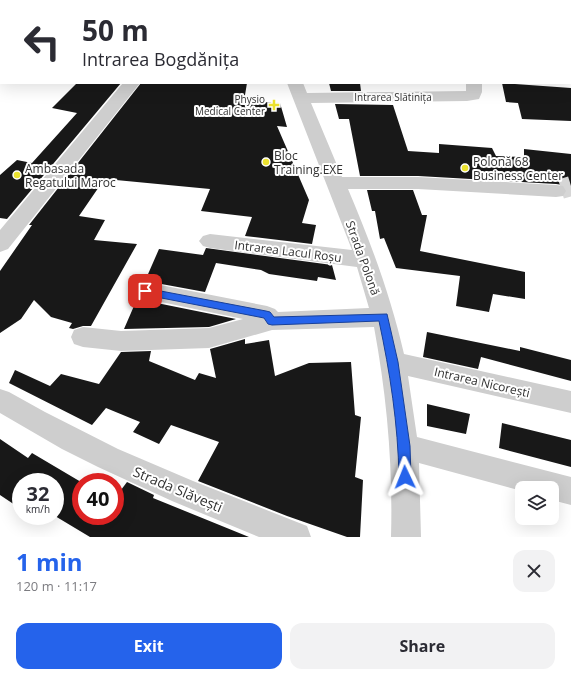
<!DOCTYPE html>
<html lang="en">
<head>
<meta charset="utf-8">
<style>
	body { margin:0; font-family:"Open Sans",sans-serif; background:#f2f2f3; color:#2b2b33; height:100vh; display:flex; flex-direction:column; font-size:15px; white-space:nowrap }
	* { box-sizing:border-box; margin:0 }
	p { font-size:13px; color:#7c7c81 }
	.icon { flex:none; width:22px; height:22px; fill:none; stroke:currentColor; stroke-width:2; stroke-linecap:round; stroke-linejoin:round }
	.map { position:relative; height:537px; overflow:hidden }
	.sheet { display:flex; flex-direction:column; background:#fff; flex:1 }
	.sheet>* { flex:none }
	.hud { position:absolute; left:0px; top:0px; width:571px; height:84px; box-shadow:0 4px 16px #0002; background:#fff; color:#2b2b33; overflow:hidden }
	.fabs { position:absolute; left:515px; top:481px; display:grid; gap:8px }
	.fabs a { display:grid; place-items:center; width:44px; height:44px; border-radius:8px; background:#fff; box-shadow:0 4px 16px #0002; font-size:20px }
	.speed { position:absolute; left:12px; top:473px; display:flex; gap:8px; font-size:20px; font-weight:700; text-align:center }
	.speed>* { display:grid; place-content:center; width:52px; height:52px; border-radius:50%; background:#fff; box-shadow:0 4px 16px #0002; line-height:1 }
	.speed small { font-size:10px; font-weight:400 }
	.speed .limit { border:6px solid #d22; background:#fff; color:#111 }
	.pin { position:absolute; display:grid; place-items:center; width:34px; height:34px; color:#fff; margin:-17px; border-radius:8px; box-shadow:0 2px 6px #0006 }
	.me { position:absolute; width:44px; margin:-22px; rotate:358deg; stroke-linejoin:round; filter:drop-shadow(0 0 3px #0008) }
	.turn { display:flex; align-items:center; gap:14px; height:84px; padding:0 16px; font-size:18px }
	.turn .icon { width:52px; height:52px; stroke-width:2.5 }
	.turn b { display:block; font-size:28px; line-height:34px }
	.round { display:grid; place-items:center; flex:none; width:42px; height:42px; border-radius:12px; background:#f2f2f3 }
	.head { display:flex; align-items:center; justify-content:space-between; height:68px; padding:0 16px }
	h1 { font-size:24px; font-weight:700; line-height:30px; color:#2563eb }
	.primary-button { display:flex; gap:8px; margin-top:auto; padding:8px 16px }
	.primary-button a { flex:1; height:46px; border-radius:12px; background:#2563eb; color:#fff; font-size:16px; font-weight:700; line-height:46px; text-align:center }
	.primary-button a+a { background:#f2f2f3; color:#2b2b33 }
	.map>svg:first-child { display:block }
	.building { fill:#181818 }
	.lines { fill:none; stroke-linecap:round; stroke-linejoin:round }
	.minor-tunnel { stroke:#d6d6d6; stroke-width:20; stroke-dasharray:20 10; stroke-linecap:butt }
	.minor { fill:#cecece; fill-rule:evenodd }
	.route { fill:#2563eb; stroke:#184099 }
	.poi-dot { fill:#ebe22f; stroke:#fff; stroke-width:1.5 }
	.labels { text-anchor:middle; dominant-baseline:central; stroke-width:4; stroke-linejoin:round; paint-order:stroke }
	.far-street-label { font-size:10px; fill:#313131; stroke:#fff }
	.far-poi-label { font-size:10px; fill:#313131; stroke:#fff; text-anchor:end }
	.poi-label { font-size:12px; fill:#313131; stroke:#fff; text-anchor:start }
	.street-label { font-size:12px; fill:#313131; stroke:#fff }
	.near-street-label { font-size:14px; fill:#313131; stroke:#fff }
</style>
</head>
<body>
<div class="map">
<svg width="571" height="537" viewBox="0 0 571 537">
	<rect width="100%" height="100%" fill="#fff"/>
	<path class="building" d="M77 83H121L7 219 0 218V175L17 160 32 163 77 113 52 108Z
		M141 83H247L244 101 280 103 287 127 277 126 309 200 302 223 316 225 312 244 245 236 252 217 201 211 210 189 116 180 114 183 103 181 79 216 105 220 94 240 137 244 91 326H83L73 329 69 328 72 323 51 317 34 300 21 319 0 333V271L32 225H29Z
		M329 83H360L361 91H331Z
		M502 83 571 88V121L522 119 518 103 506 102Z
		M335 104 393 105 408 151 439 153V144L492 148 496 156 524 157V149L571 154V190H567L563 185 556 184 418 176H360L349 119H339Z
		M367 190H413L422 215H427L420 251 525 272V299L493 294 489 312 456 306 460 276 396 268 384 238 380 239 375 211H372Z
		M206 248 332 265 336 280 318 277 317 281 269 274 261 270 216 263 205 292 145 281 159 249 203 255Z
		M137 299 236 319 209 327 124 329Z
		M427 332 520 351V347L571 360V381L481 357 478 369 423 357Z
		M245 339V344L269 340 275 376 309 363 351 362 355 415 361 417 355 477 363 480 360 537H347L287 516 198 481 219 442 171 425 159 444 133 432 140 422 106 408 92 425 9 383 15 370 50 386 61 374 99 384 121 352 151 351 149 361 195 380 199 373 216 378 210 349Z
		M427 404 470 414 466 434 427 426Z
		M502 423 571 440V467L499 448Z
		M0 439 28 458 32 453 81 482V516H115V498L127 482 154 495 153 498 249 537H90L55 516V482H21V509L0 495Z"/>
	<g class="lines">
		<path class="minor-tunnel" d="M561 189 571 186"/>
		<path class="minor" d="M286 0H300V1H286Z
			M570 34H571V42H570Z
			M0 64H1V74H0Z
			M123 83H140L8 249 0 252V230Z
			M287 83H303L307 93 466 91V83H482V92L479 99 467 101 311 103 342 177H418L556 185 563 186 566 191 563 196 556 197 418 189H348C371 243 391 297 404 354L571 391V413L408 376 417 437 571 477V505L552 500V488H522V491L419 463 421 537H391C393 466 387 397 374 327L272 330 209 348 121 351 83 347 74 344 71 337 74 330 83 327 121 331 209 328 243 319 137 297 134 291 137 285 145 282 267 306 275 309 278 312 369 308 357 267 210 248 203 246 199 241 203 236 210 234 352 250Z
			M0 389 9 392 45 412 118 449 193 481 307 526 311 537H259L172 501 98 467 62 449 0 413Z"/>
	</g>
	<path class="route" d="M145 288 266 311 270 312 274 317 387 314 398 362 410 446 411 477 409 481 405 483 401 481 399 477C398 424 390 372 379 321L272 325 268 324 264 318 141 294 140 291 141 289Z"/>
	<g class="poi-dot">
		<path d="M272 99h4v4h4v4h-4v4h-4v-4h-4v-4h4z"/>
		<circle cx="266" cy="162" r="4"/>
		<circle cx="465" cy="168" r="4"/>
		<circle cx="17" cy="175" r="4"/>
	</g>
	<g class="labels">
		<g class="far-street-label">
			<text x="393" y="97">Intrarea Slătinița</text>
		</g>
		<g class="far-poi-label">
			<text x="265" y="99">Physio<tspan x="265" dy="12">Medical Center</tspan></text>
		</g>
		<g class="poi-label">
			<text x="274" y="155">Bloc<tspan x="274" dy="14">Training.EXE</tspan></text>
			<text x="473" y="161">Polonă 68<tspan x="473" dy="14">Business Center</tspan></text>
			<text x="25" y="168">Ambasada<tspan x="25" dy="14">Regatului Maroc</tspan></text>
		</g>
		<g class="street-label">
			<text transform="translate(288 251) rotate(7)">Intrarea Lacul Roșu</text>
			<text transform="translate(363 258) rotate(70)">Strada Polonă</text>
			<text transform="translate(482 382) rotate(13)">Intrarea Nicorești</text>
		</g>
		<g class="near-street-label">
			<text transform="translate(178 489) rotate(23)">Strada Slăvești</text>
		</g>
	</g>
</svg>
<div class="fabs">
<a><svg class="icon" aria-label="layers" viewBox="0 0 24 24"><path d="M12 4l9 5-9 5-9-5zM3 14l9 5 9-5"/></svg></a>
</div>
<div class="speed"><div>32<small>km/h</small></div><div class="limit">40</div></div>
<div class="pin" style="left:145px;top:291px;background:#d93025"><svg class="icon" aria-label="arrive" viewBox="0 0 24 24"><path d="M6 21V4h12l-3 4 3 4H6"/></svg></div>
<svg class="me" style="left:405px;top:477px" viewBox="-20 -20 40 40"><path d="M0-17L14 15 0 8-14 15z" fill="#2563eb" stroke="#fff" stroke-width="4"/></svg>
<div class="hud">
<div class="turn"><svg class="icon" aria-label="left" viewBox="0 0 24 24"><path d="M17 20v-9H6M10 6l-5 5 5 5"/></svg><div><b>50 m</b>Intrarea Bogdănița</div></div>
</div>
</div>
<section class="sheet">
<div class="head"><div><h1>1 min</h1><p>120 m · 11:17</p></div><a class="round"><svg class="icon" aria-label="close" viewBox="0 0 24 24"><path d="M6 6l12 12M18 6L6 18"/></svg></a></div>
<div class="primary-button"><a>Exit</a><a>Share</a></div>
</section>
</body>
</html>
